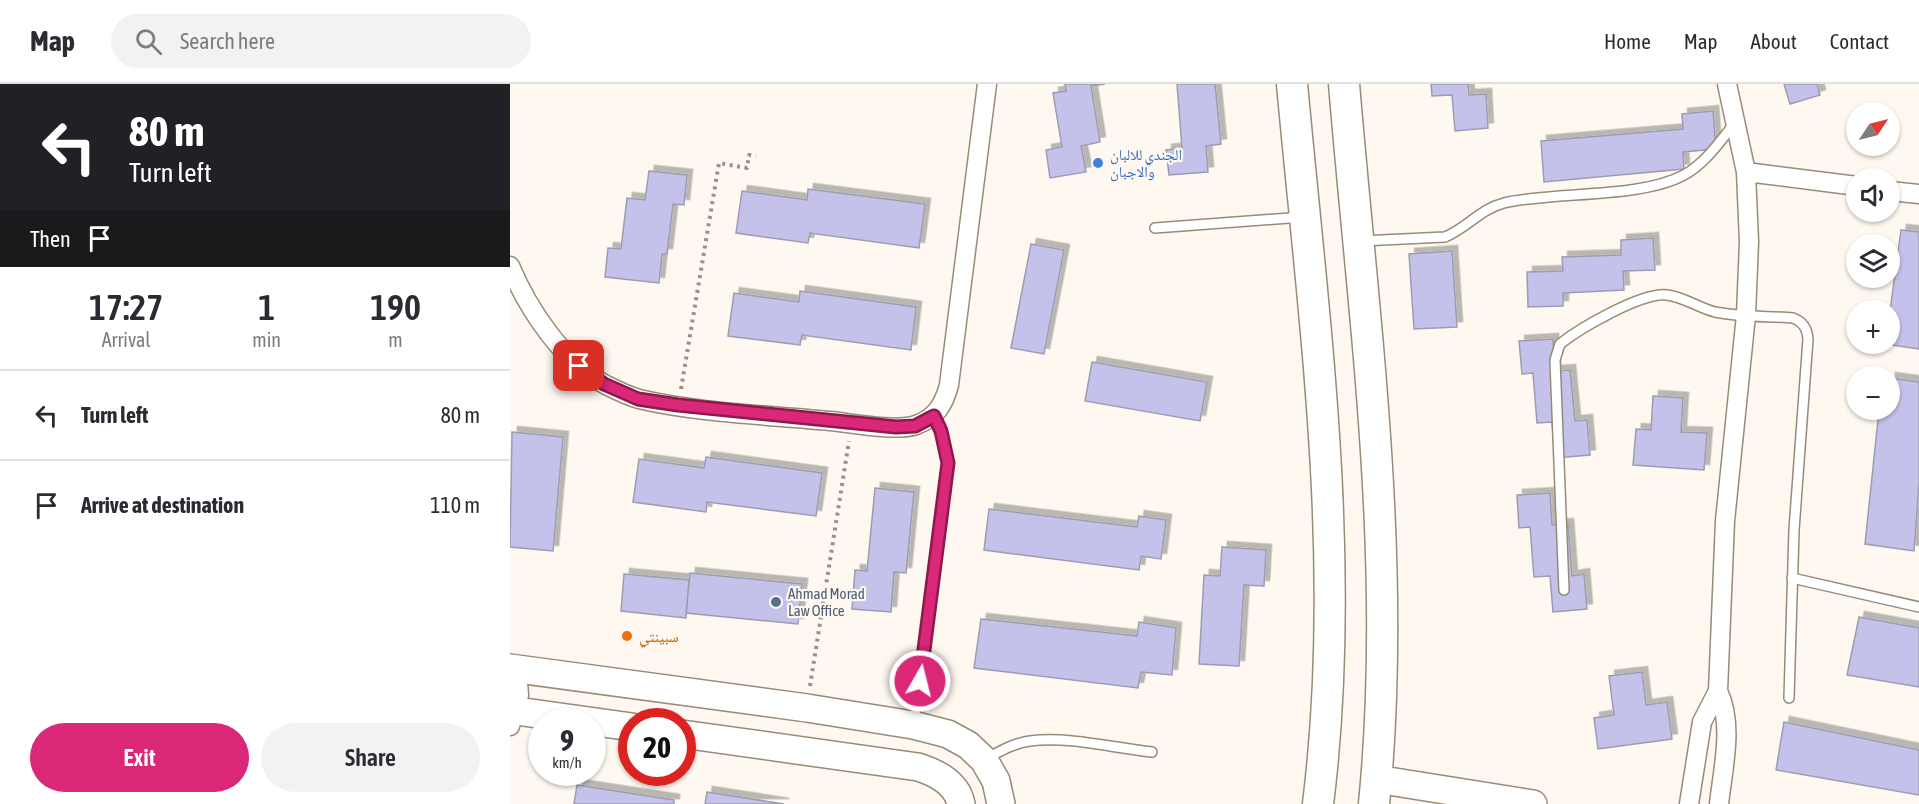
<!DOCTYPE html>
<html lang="en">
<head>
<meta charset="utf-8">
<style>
	body { margin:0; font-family:"Asap Condensed","Noto Naskh Arabic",sans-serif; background:#f2f2f3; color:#2b2b33; height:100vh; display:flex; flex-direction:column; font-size:22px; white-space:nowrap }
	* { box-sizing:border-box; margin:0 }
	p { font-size:20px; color:#7c7c81 }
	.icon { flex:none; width:33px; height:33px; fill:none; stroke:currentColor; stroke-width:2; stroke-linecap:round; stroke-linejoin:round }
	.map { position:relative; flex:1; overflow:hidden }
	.sheet { display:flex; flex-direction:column; background:#fff; width:510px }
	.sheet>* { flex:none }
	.banner { background:#202124; color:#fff; overflow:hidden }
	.needle { width:39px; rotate:55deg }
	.controls { position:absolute; left:1336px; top:18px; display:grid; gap:12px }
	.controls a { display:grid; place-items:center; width:54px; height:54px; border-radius:50%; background:#fff; box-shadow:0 2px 4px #0004; font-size:30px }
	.speed { position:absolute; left:18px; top:624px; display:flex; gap:12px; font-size:30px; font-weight:700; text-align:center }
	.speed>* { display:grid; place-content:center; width:78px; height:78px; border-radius:50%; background:#fff; box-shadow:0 2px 4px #0004; line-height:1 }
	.speed small { font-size:15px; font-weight:400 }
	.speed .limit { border:9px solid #d22; background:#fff; color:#111 }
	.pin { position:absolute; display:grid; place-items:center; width:51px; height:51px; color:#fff; margin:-26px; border-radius:12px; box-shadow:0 3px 9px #0006 }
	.me { position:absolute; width:66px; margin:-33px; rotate:8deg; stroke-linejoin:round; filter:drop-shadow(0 0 4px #0008) }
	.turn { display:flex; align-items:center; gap:21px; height:126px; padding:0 30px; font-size:27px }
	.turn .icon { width:78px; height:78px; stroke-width:2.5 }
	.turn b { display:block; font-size:42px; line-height:51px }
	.then { display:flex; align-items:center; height:57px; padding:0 30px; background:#0003; gap:12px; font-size:22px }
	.eta { display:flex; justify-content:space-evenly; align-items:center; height:102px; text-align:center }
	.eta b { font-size:36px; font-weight:600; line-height:42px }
	.cta { display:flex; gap:12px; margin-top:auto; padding:12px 30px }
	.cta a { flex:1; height:69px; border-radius:36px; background:#db2777; color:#fff; font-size:24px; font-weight:600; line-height:69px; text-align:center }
	.cta a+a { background:#f2f2f3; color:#2b2b33 }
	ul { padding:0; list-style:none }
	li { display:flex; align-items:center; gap:18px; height:90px; padding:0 30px; border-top:2px solid #e1e1e2 }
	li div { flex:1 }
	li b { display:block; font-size:22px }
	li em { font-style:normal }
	header { display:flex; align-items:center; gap:36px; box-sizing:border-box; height:84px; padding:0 30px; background:#fff; border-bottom:2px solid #e1e1e2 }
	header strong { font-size:28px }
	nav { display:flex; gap:33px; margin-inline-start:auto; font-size:21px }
	.search { width:420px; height:54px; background:#f2f2f3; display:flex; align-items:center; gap:15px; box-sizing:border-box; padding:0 21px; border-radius:33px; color:#7c7c81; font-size:22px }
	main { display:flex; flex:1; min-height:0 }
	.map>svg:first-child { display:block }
	.building { fill:#c4c1ea; stroke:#9d9cb2; stroke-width:1.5; filter:url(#shadow) }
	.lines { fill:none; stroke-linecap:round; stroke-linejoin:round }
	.lane-casing { stroke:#988b77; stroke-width:12 }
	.street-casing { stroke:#988b77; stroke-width:21 }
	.secondary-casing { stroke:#988b77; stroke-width:30 }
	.primary-casing { stroke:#988b77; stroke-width:33 }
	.path { stroke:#979188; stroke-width:4; stroke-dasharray:3 4.5; stroke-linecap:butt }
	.lane { stroke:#fff; stroke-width:9 }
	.street { stroke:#fff; stroke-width:18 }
	.secondary { stroke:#fff; stroke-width:27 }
	.primary { stroke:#fff; stroke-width:30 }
	.route-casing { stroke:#8e194d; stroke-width:15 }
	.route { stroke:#db2777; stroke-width:10 }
	.shop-dot { fill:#3f7fe0; stroke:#fef8f0; stroke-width:2 }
	.service-dot { fill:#5c6f8a; stroke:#fef8f0; stroke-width:2 }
	.food-dot { fill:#e8710a; stroke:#fef8f0; stroke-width:2 }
	.labels { text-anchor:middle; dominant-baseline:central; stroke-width:4.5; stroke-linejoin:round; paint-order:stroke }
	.shop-label { font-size:15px; fill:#366cbe; stroke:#fef8f0; text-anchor:start }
	.service-label { font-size:15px; fill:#4e5e75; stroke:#fef8f0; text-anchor:start }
	.food-label { font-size:15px; fill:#c56008; stroke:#fef8f0; text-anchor:start }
</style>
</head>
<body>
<header>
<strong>Map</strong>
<div class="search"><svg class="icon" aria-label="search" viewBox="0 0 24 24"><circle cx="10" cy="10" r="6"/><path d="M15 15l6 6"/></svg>Search here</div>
<nav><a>Home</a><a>Map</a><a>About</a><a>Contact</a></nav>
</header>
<main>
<section class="sheet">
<div class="banner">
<div class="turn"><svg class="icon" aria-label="left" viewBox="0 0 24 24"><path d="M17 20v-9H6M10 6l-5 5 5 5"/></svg><div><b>80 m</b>Turn left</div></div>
<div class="then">Then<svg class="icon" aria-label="arrive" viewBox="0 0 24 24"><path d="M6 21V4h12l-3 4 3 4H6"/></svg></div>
</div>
<div class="eta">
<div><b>17:27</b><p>Arrival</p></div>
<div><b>1</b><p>min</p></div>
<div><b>190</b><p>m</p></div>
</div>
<ul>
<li><svg class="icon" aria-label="left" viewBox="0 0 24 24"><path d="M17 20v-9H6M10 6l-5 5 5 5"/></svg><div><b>Turn left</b></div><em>80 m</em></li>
<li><svg class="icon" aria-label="arrive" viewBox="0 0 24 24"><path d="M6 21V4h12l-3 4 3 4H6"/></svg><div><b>Arrive at destination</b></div><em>110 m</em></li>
</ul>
<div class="cta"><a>Exit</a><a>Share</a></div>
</section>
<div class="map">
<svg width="1409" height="720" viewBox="0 0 1409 720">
	<defs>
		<filter id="shadow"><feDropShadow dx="5.5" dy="-5.5" stdDeviation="0" flood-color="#0004"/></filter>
	</defs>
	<rect width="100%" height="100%" fill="#fef8f0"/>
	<path class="building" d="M555 0H595L581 2 590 58 571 62 576 88 540 94 536 66 552 63 543 9 556 7Z
		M667 0H705L711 60 696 62 698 88 659 91 656 66 672 64Z
		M921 0H958L959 11 976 10 978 44 945 47 942 11 922 12Z
		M1274 0H1307L1310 11 1280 20Z
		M1203 27 1206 65 1173 68 1174 85 1034 98 1031 57 1173 45 1172 30Z
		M139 87 177 91 174 121 163 120 157 170H152L149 199 95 193 98 164 111 165 117 114 135 116Z
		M298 105 415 120 409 164 300 149 298 159 226 149 232 107 297 116Z
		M1391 146 1409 148V265L1375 260H1380V227Z
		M1143 154 1145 186 1113 187 1114 206 1053 209V222L1018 223 1017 188 1053 187 1052 173 1111 171V156Z
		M521 160 554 166 534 270 501 264Z
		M942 167 947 243 904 245 899 170Z
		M290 207 406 223 401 266 292 251 290 261 218 252 224 209 289 218Z
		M1043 255 1045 287 1060 286 1065 337 1077 336 1080 371 1045 374 1042 338 1027 339 1023 289 1012 290 1009 257Z
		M582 278 697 298 690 337 575 317Z
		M1380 294 1409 298V400L1404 467 1355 460 1369 326H1380Z
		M1143 312 1173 314 1171 348 1197 349 1194 386 1123 381 1126 345 1141 346Z
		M2 348 53 353 43 467 0 463Z
		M196 373 312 389 306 432 197 418 196 428 123 418 129 375 194 384Z
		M365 404 404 408 396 489 384 488 381 528 342 525 345 486 357 487Z
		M1040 409 1042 441 1058 440 1062 492 1074 490 1077 525 1043 528 1040 492 1024 493 1020 443 1009 444 1007 411Z
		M479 425 627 443 629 432 656 436 651 475 631 472 629 486 474 466Z
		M712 463 756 466 754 502 734 501 729 582 689 580 694 491 710 492Z
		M180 489 292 500 288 540 176 529Z
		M114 490 179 496 176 534 111 527Z
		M1349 533 1409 544V603L1337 591Z
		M471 535 627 552 629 538 666 544 662 591 631 588 628 604 464 584Z
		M1132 588 1136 621 1157 618 1162 655 1088 665 1084 634 1104 631 1099 592Z
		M1274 638 1409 666V711L1266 686Z
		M67 701 164 716V720H64Z
		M197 708 274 720H195Z"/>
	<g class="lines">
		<defs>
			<path id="lane" d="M645 144 792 133
				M851 157 935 153C957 144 970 125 994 119 1045 107 1129 115 1174 91 1195 80 1210 57 1225 39
				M1282 494 1409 523
				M1054 506 1045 276 1050 260C1070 244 1132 208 1157 211 1174 213 1189 224 1205 228 1230 233 1258 232 1283 234 1293 238 1297 244 1298 255L1284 446 1279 614
				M404 639 438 379 431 347 424 332
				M476 675C490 667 504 659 520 657 559 652 603 664 642 668"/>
			<path id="street" d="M1236 88 1347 102
				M1380 107 1409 110
				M0 182C18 225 53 278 96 301 106 306 118 312 129 315 188 329 259 331 320 337 342 339 386 348 406 341 426 334 434 320 439 301L477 0
				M0 642 9 611 7 585
				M1179 720 1192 638 1208 607
				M1209 720C1213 684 1224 640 1208 607L1215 437 1236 231 1239 158 1236 88 1217 0"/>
			<path id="secondary" d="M0 584 297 624 403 641 438 650 458 661 474 676 486 697 491 720
				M0 626 122 643
				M172 650 408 683C427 689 447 699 451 720
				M866 695 1023 720"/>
			<path id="primary" d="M782 0C804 239 838 480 808 720
				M834 0C854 240 888 479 864 720"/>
		</defs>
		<use href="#lane" class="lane-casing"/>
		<use href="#street" class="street-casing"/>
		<use href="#secondary" class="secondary-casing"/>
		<use href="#primary" class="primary-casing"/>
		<path class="path" d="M171 305 209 79 237 84 239 71 246 72
			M300 602 339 357"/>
		<use href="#lane" class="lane"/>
		<use href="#street" class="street"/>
		<use href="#secondary" class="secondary"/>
		<use href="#primary" class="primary"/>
	</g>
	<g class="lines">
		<defs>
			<path id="route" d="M69 282 94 300 128 315 168 321 386 343 405 342 424 332 431 347 438 379 410 597"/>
		</defs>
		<use href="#route" class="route-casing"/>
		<use href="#route" class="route"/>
	</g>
	<circle class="shop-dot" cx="588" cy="79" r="6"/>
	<circle class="service-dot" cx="266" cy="518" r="6"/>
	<circle class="food-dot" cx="117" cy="552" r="6"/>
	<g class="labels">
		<g class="shop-label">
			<text x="600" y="70">الجندي للالبان<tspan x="600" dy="17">والاجبان</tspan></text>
		</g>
		<g class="service-label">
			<text x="278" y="509">Ahmad Morad<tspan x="278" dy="17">Law Office</tspan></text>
		</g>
		<g class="food-label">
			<text x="129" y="552">سبينتي</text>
		</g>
	</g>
</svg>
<div class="controls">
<a><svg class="needle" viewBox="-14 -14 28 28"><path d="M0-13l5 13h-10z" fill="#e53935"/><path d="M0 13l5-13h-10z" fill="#7c7c81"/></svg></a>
<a><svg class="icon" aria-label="sound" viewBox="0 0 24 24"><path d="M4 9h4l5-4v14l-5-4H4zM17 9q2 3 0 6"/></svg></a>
<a><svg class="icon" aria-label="layers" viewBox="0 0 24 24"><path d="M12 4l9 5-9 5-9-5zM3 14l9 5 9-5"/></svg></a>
<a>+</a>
<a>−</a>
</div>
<div class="speed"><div>9<small>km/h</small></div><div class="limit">20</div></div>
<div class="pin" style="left:69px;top:282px;background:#d93025"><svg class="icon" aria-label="arrive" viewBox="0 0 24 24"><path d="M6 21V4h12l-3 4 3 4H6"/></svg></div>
<svg class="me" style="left:410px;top:597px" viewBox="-20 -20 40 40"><circle r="17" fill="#db2777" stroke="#fff" stroke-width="3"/><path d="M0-11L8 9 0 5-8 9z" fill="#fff"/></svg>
</div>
</main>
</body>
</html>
